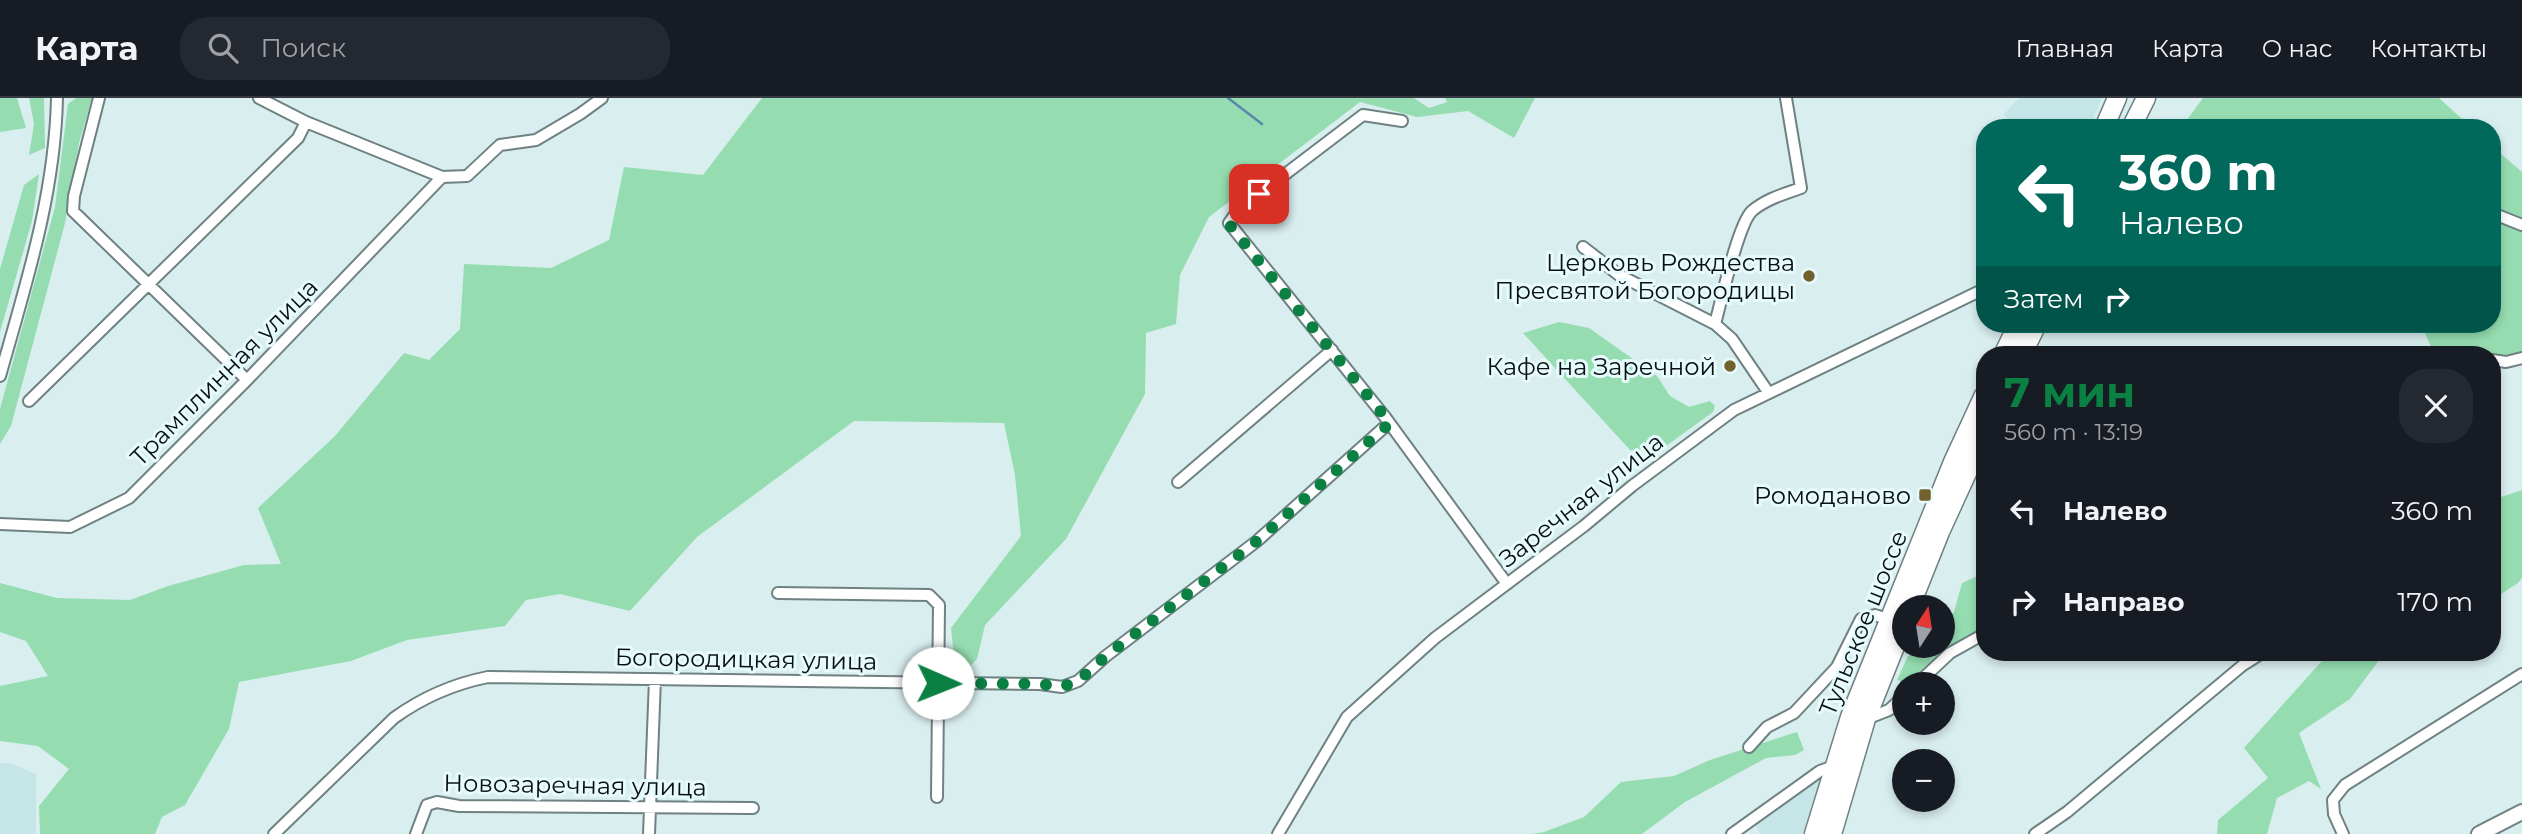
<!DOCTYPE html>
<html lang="ru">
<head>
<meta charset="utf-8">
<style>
	body { margin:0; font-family:Montserrat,sans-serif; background:#242831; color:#f1f3f6; height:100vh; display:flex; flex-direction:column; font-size:26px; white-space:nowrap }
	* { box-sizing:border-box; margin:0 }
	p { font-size:23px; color:#9ea1a6 }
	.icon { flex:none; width:38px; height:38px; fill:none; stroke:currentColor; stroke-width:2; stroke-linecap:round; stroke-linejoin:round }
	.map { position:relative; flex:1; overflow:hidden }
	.panel { position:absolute; left:1976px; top:248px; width:525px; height:315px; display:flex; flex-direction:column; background:#171b24; border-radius:28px; box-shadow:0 4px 10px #0003 }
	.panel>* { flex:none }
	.guide { position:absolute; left:1976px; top:21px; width:525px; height:214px; border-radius:28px; box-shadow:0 4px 10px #0003; background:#00695c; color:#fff; overflow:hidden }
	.needle { width:46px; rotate:12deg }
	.controls { position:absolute; left:1892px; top:497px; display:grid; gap:14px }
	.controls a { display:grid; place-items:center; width:63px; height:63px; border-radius:50%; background:#171b24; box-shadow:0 4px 10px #0003; font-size:35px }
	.pin { position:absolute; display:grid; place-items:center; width:60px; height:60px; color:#fff; margin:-30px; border-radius:14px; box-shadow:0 4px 10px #0006 }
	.me { position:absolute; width:77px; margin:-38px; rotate:91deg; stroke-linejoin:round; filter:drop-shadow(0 0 5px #0008) }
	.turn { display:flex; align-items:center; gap:24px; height:147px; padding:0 28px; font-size:32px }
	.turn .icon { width:91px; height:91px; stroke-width:2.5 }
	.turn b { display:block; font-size:49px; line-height:60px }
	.then { display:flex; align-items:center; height:66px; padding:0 28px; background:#0003; gap:14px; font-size:26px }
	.round { display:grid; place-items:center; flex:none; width:74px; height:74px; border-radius:28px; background:#242831 }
	.summary { display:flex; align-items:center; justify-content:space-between; height:119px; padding:0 28px }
	h1 { font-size:42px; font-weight:700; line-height:52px; color:#0b8043 }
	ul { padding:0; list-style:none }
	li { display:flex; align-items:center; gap:21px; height:91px; padding:0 28px }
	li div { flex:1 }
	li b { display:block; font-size:26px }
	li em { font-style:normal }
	header { display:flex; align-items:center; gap:42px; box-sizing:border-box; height:98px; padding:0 35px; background:#171b24; border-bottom:2px solid #363941 }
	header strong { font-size:33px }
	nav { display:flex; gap:38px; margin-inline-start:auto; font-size:24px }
	.search { width:490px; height:63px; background:#242831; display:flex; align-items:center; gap:18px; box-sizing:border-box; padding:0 24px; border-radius:28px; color:#9ea1a6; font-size:26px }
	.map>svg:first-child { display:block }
	.built { fill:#c6e5e7 }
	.green { fill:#95ddb0 }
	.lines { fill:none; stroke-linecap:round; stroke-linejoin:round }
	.stream { stroke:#5b86ac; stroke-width:2.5 }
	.minor-casing { stroke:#6f8183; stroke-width:14 }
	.tertiary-casing { stroke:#6f8183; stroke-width:18 }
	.primary-casing { stroke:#6f8183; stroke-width:21 }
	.minor { stroke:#fff; stroke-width:10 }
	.tertiary { stroke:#fff; stroke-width:14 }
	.primary { stroke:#fff; stroke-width:18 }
	.route { stroke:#0b8043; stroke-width:12; stroke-dasharray:0 21.6 }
	.poi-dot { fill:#73602f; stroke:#e7fbfd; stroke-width:2.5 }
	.labels { text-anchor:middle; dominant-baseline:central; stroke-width:6; stroke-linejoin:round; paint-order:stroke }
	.poi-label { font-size:24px; fill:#091011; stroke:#e7fbfd; text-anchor:end }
	.street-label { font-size:24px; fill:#091011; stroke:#e7fbfd }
</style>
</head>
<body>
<header>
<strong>Карта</strong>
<div class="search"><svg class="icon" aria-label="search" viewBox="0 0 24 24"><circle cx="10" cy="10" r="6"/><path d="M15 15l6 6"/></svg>Поиск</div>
<nav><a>Главная</a><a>Карта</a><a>О нас</a><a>Контакты</a></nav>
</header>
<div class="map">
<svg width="2522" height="736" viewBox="0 0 2522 736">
	<rect width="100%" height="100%" fill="#d9eeef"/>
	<path class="built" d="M2019 0H2102L2089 30H2014L2004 16Z
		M0 665 13 666 36 676V736H0Z
		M1824 673 1806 736H1761L1753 724Z"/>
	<path class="green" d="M0 0H17L26 30 0 34Z
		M29 0H44L45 50 29 57 34 26Z
		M76 0H92L79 45 65 125 11 328 0 346V311L55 109 68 6Z
		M762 0H1414L1429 10 1447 4 1445 0H1535L1514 40 1468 13 1417 19 1360 4 1209 119 1180 177 1176 226 1146 235 1145 296 1066 441 985 527 977 561 968 570 955 568 951 530 1021 438 1015 377 1004 325 854 323 697 439 630 513 560 496 526 502 505 528 407 542 351 563 239 584 229 631 185 707 162 719 155 736H40L39 708 69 671 38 648 0 643V588L48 578 26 543 0 534V485L57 500 130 502 168 488 244 467 281 466 258 410 335 338 404 255 429 262 460 231 464 166 551 170 609 142 624 69 703 77Z
		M2203 0H2439L2472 30H2181Z
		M2492 48 2522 74V258L2499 261 2492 257H2435L2423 231V226H2492Z
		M39 76 32 123 0 234V171L24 87Z
		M1559 224 1589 230 1657 278 1670 298 1689 309 1710 303 1715 308 1713 314 1662 351 1648 347 1637 353 1630 352 1523 235Z
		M2522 392V480L2518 485 2492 502V402Z
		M1984 475V530L1971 536 1911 586 1897 582 1908 558 1919 548H1942L1943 525 1954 514 1962 485Z
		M2329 555H2388L2383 557 2350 601 2299 635 2321 691 2309 683 2277 700 2267 736H2217L2218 722 2268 680 2244 650Z
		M1797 634 1804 652 1795 657 1766 660 1685 704 1642 736H1531L1544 734 1584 719 1621 684 1674 678 1710 662Z"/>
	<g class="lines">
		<path class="stream" d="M1228 0 1262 26"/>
		<defs>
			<path id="minor" d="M99 0 74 98 73 113 247 282
				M259 0 306 24 442 79 467 78 500 47 536 42 580 16 602 0
				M1402 23 1363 17 1238 112 1229 125 1385 319 1507 486
				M2492 115 2522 127
				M1583 149 1619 177 1715 226 1732 241 1768 294
				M1715 226C1721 204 1738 126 1752 113 1766 101 1784 96 1801 90L1786 0
				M2446 257H2452
				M2492 262 2506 264 2522 260
				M0 278C26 186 55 96 57 0
				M29 303 298 40 306 24
				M1178 384 1332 252
				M0 426 70 429 129 400 247 282 442 79
				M778 495 929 497 939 507 937 699
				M1917 586 1950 555 1984 536
				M1866 621 1889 612 1904 598
				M1749 649 1767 629 1794 615 1837 569 1861 521 1875 517 1890 522
				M274 736 394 620C423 599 453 586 488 579L1040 586 1062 589 1078 583 1106 558 1257 443 1389 325
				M416 736 427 707 437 704 459 708 753 710
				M649 736 655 581
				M1278 736 1347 619 1435 540 1584 428 1632 388 1734 312 1984 191
				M1732 736 1820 673 1834 668
				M2035 736 2067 714 2243 567 2262 555
				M2343 736 2334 716 2333 702 2345 687 2522 576"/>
			<path id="tertiary" d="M2479 736 2522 714"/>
			<path id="primary" d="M2104 30 2117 0
				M2131 30 2146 0
				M2003 257 2018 226
				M2022 257 2037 226
				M1910 509 1940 434 1984 338
				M1814 736 1850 619 1953 364 1984 297
				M1832 736 1866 621 1904 526"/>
		</defs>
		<use href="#minor" class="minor-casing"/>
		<use href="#tertiary" class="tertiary-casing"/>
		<use href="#primary" class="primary-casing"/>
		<use href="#minor" class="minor"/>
		<use href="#tertiary" class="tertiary"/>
		<use href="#primary" class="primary"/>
	</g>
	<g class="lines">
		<path class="route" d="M938 585 1040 586 1062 589 1078 583 1106 558 1257 443 1390 325 1228 125 1238 112 1259 96"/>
	</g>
	<g class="poi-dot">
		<circle cx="1809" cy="178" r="7"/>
		<circle cx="1730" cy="268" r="7"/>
		<rect x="1918" y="390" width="14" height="14" rx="3.5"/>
	</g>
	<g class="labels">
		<g class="poi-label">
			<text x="1795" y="164">Церковь Рождества<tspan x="1795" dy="28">Пресвятой Богородицы</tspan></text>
			<text x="1716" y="268">Кафе на Заречной</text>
			<text x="1911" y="397">Ромоданово</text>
		</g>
		<g class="street-label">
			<text transform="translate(224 274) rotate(-45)">Трамплинная улица</text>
			<text transform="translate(1581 402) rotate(-38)">Заречная улица</text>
			<text transform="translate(1863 525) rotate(-68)">Тульское шоссе</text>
			<text transform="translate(746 561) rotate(1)">Богородицкая улица</text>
			<text transform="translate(575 687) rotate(1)">Новозаречная улица</text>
		</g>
	</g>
</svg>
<div class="controls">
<a><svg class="needle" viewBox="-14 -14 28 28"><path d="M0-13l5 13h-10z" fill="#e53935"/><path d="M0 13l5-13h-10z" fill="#9ea1a6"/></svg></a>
<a>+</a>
<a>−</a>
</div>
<div class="pin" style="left:1259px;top:96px;background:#d93025"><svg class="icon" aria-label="arrive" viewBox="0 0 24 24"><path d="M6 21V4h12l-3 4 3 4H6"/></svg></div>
<svg class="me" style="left:938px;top:585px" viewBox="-20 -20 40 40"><circle r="19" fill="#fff"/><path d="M0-13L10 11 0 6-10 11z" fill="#0b8043"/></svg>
<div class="guide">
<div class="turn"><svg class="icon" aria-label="left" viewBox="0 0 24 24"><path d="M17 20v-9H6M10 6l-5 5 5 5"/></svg><div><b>360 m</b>Налево</div></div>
<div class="then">Затем<svg class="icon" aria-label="right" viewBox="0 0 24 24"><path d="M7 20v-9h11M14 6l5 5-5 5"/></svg></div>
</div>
<section class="panel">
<div class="summary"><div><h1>7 мин</h1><p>560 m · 13:19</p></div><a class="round"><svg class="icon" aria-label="close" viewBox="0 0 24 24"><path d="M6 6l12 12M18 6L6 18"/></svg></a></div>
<ul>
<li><svg class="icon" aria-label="left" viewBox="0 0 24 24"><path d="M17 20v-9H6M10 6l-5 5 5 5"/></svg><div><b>Налево</b></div><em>360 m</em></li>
<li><svg class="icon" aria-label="right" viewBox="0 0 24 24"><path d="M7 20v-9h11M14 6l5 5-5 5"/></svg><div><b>Направо</b></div><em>170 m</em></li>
</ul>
</section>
</div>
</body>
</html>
